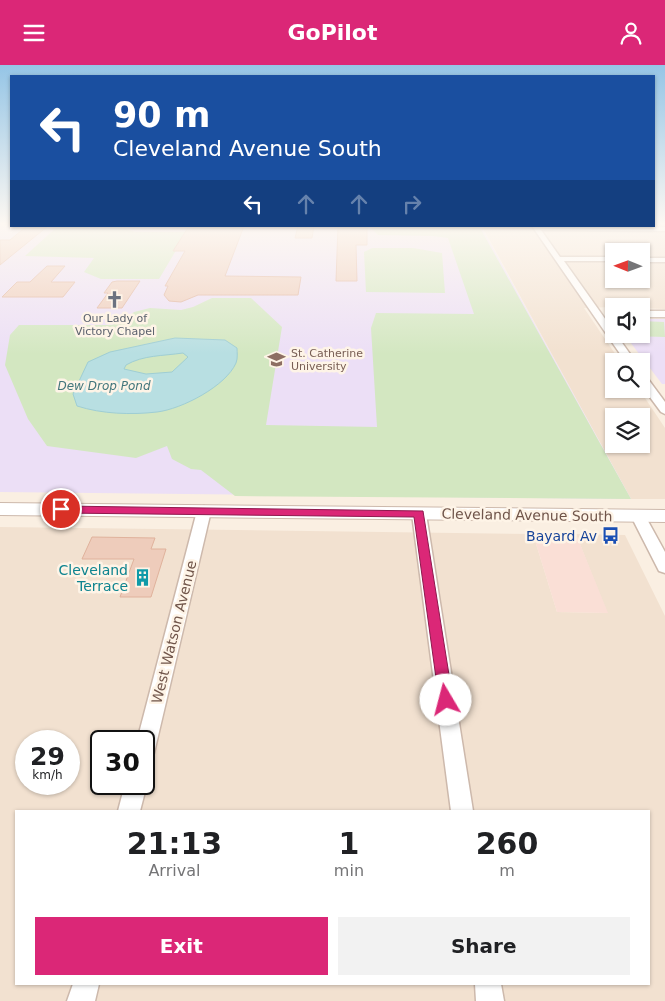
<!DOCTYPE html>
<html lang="en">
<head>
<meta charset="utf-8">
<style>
	body { margin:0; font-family:"DejaVu Sans",sans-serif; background:#f2f2f2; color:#202124; height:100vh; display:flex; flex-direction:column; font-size:19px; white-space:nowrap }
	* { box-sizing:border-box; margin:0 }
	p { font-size:16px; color:#757577 }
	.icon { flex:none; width:28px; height:28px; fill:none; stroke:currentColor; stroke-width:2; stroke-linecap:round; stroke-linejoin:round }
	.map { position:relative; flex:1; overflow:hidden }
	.sheet { position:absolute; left:15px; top:745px; width:635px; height:175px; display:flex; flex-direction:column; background:#fff; border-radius:0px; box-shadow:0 1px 4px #0004 }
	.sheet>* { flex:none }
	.hud { position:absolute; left:10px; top:10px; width:645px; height:152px; border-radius:0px; box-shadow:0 1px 4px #0004; background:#1a4fa0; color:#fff; overflow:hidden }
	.needle { width:32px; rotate:271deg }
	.tools { position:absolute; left:605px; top:178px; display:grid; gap:10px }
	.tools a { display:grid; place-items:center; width:45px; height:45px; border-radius:0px; background:#fff; box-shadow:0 1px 4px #0004; font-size:25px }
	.speed { position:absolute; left:15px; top:665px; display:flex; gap:10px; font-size:25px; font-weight:700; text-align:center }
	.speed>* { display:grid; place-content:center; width:65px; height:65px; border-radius:50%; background:#fff; box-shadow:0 1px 4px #0004; line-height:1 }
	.speed small { font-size:12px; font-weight:400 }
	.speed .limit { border:2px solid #111; border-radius:8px; background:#fff; color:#111 }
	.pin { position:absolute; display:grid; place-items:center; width:42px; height:42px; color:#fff; margin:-21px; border:2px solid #fff; border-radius:50%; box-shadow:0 1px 5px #0007 }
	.me { position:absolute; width:55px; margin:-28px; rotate:352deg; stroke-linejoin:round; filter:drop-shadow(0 0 4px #0008) }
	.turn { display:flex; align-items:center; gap:18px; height:105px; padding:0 20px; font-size:22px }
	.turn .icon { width:65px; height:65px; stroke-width:2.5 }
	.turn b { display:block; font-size:35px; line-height:42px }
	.lanes { display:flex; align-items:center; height:48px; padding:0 20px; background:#0003; justify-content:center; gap:25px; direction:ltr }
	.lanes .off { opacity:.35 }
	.eta { display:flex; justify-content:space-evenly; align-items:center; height:85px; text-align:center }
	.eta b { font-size:30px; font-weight:800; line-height:35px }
	.action { display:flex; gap:10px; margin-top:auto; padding:10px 20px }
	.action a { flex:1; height:58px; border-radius:0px; background:#db2777; color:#fff; font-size:20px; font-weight:800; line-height:58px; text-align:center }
	.action a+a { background:#f2f2f2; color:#202124 }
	header { display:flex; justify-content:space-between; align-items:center; height:65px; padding:0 20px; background:#db2777; color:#fff; font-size:22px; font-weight:800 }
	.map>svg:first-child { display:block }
	.residential { fill:#f2e1d0; fill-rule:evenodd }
	.commercial { fill:#fadfd6 }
	.education { fill:#ecdff6 }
	.green { fill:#d3e7c1 }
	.water { fill:#b8dfe2; stroke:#9fced4; fill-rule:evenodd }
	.building { fill:#ecb; stroke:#e0b29c }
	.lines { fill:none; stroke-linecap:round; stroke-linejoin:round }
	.minor-casing { stroke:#cdb9ac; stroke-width:3 }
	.tertiary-casing { stroke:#cdb9ac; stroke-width:2 }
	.minor { fill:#fff; fill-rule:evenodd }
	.tertiary { fill:#fff; fill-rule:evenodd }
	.route { fill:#db2777; stroke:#8e194d }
	.labels { text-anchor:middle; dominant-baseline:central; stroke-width:5; stroke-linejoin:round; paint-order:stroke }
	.far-worship-label { font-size:11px; fill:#5b616d; stroke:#fef4e7 }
	.far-education-label { font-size:11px; fill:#785e54; stroke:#fef4e7; text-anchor:start }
	.far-water-label { font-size:12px; font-style:italic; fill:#42767c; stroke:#fef4e7 }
	.street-label { font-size:14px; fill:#70554a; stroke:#fef4e7 }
	.transit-label { font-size:14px; fill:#164399; stroke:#fef4e7; text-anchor:end }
	.culture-label { font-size:14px; fill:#0d838f; stroke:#fef4e7; text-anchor:end }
</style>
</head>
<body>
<header><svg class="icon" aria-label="menu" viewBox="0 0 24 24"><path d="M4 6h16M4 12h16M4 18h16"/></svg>GoPilot<svg class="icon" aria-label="person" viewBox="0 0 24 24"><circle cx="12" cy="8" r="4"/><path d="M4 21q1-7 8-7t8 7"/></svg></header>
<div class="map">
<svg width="665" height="936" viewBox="0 0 665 936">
	<rect width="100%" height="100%" fill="#faefe2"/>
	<path class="residential" d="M654 158H665V244L641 243V241L584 243 620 296H614V324H639L665 363V434H631L482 161H654ZM614 186H641V214H614ZM614 351H641V379H614Z
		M0 462 533 469 557 547 607 548 576 469 625 470 665 551V936H0ZM26 676H69V719H26ZM101 676H144V719H101ZM16 746H649V919H16Z"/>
	<path class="commercial" d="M533 469H576L608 548 557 547Z"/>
	<path class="education" d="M0 158H11V161H481L631 434 0 427Z
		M641 254H665V319H662L624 269H641Z"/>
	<path class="green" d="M58 161H86L90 164H107L114 161 136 167H187L159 214H101L84 207 94 193 25 191Z
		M369 161H479L631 434 235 431 201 405 191 404 172 394 167 381 136 393 47 381 28 354 5 300 10 270 19 260H111L122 257 134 247 150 243 181 245 193 242 212 233H251L282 262 266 360 377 362 371 263 376 248 474 249 448 173 433 171 378 170Z
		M372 183H413L442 188 445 228 366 227 364 187Z
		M641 256 664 257 665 272 632 271 630 269H641Z"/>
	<path class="water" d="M175 273 225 275 237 283C237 287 238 293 236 298 226 321 182 344 157 347 131 350 102 349 77 341L73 329 88 297 110 287ZM183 288 188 292 172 307 146 309 124 304 126 300C143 290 163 291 183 288Z"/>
	<path class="building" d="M27 161H48L0 200V175H10Z
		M189 161H244L225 211 301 212 298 230H198L181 237 169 236 164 230 168 221H165L185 186H173Z
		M298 161H314L312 173H295Z
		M338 161H367V180H356L357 216H336Z
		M47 201H65L51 217H75L63 232H2L17 217H30Z
		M117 216H140L122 243H97L108 228H104L112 217Z
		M92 472 155 473 151 484H166L151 532H120L134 494H82Z"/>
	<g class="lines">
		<defs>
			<path id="minor" d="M532 161 665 162V166L541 165 560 192H614V196H564L635 296H625Z
				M641 193H665V197H641Z
				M641 246H665V252H641Z
				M641 309 645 310 665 337V349L661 347 641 320Z
				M204 441 211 446 154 688 151 695 144 698V676H137L197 446Z
				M419 444 426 449 473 746H451L412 449Z
				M638 446 643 447 665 487V508L659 506 631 451Z
				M144 712 147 719 140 746H118L125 719H144Z
				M73 919H99L95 936H67Z
				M475 919H501L504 936H476Z"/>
			<path id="tertiary" d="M0 438 665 445V457L0 450Z"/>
		</defs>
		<use href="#minor" class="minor-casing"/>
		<use href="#tertiary" class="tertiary-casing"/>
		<use href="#minor" class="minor"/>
		<use href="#tertiary" class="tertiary"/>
	</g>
	<linearGradient id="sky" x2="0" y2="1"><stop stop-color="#95c5e6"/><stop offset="0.55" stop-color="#fdf8f2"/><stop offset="1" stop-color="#fdf8f2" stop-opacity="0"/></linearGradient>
	<rect width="665" height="289" fill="url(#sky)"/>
	<path class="route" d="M61 441 423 446 453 635 451 639 446 641 441 639 439 635 414 452 61 448 56 444Z"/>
	<defs>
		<symbol id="church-bare" viewBox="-9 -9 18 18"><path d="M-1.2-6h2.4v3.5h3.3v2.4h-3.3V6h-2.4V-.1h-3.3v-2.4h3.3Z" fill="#6b7280" stroke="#fef4e7" stroke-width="2.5" paint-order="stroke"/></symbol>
		<symbol id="university-bare" viewBox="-9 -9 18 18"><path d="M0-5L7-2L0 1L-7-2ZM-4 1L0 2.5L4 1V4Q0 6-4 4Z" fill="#8d6e63" stroke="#fef4e7" stroke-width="2.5" paint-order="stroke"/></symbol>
		<symbol id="bus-bare" viewBox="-9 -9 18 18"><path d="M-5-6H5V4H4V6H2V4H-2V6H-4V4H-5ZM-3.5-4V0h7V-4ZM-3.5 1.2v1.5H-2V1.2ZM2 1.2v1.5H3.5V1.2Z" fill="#1a4fb4" stroke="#fef4e7" stroke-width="2.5" paint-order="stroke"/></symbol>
		<symbol id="building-bare" viewBox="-9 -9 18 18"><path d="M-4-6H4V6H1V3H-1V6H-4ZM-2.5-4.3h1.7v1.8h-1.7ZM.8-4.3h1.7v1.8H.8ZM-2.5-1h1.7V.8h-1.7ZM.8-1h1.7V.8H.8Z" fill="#0f9aa8" stroke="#fef4e7" stroke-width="2.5" paint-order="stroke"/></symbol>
	</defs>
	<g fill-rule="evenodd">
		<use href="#church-bare" x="102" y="222" width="25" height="25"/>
		<use href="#university-bare" x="264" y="282" width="25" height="25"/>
		<use href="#bus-bare" x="598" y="458" width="25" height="25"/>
		<use href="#building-bare" x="130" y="500" width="25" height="25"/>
	</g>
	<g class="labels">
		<g class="far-worship-label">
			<text x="115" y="253">Our Lady of<tspan x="115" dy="13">Victory Chapel</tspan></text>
		</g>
		<g class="far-education-label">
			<text x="291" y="288">St. Catherine<tspan x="291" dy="13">University</tspan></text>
		</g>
		<g class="far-water-label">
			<text x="104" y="321">Dew Drop Pond</text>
		</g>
		<g class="street-label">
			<text transform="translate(527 450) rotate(1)">Cleveland Avenue South</text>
			<text transform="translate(174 567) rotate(-76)">West Watson Avenue</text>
		</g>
		<g class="transit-label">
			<text x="597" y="471">Bayard Av</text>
		</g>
		<g class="culture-label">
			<text x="128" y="505">Cleveland<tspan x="128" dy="16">Terrace</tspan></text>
		</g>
	</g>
</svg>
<div class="tools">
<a><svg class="needle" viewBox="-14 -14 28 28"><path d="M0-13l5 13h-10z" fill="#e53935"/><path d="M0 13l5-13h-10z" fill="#757577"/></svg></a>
<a><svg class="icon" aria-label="sound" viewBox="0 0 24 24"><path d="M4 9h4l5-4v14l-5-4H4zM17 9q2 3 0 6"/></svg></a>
<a><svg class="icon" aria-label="search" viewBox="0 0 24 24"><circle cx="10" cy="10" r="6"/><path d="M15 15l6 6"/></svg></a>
<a><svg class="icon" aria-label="layers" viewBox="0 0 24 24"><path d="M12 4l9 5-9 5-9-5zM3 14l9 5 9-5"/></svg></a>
</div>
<div class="speed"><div>29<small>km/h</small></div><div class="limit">30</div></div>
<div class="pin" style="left:61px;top:444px;background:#d93025"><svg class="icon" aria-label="arrive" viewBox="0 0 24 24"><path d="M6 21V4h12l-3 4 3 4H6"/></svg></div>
<svg class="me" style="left:446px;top:635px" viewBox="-20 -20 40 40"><circle r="19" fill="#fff"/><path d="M0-13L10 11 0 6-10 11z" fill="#db2777"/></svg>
<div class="hud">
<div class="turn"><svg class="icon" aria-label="left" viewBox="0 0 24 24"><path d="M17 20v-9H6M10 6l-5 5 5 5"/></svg><div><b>90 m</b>Cleveland Avenue South</div></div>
<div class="lanes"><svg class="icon" aria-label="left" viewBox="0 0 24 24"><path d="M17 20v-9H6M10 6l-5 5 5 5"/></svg><svg class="icon off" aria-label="ahead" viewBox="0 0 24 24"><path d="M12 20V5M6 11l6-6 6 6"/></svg><svg class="icon off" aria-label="ahead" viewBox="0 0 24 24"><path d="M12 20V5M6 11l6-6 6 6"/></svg><svg class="icon off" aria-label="right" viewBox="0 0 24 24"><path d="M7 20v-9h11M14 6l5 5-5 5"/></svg></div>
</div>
<section class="sheet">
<div class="eta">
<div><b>21:13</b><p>Arrival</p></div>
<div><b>1</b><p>min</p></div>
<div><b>260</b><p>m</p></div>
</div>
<div class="action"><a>Exit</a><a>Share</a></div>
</section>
</div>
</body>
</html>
